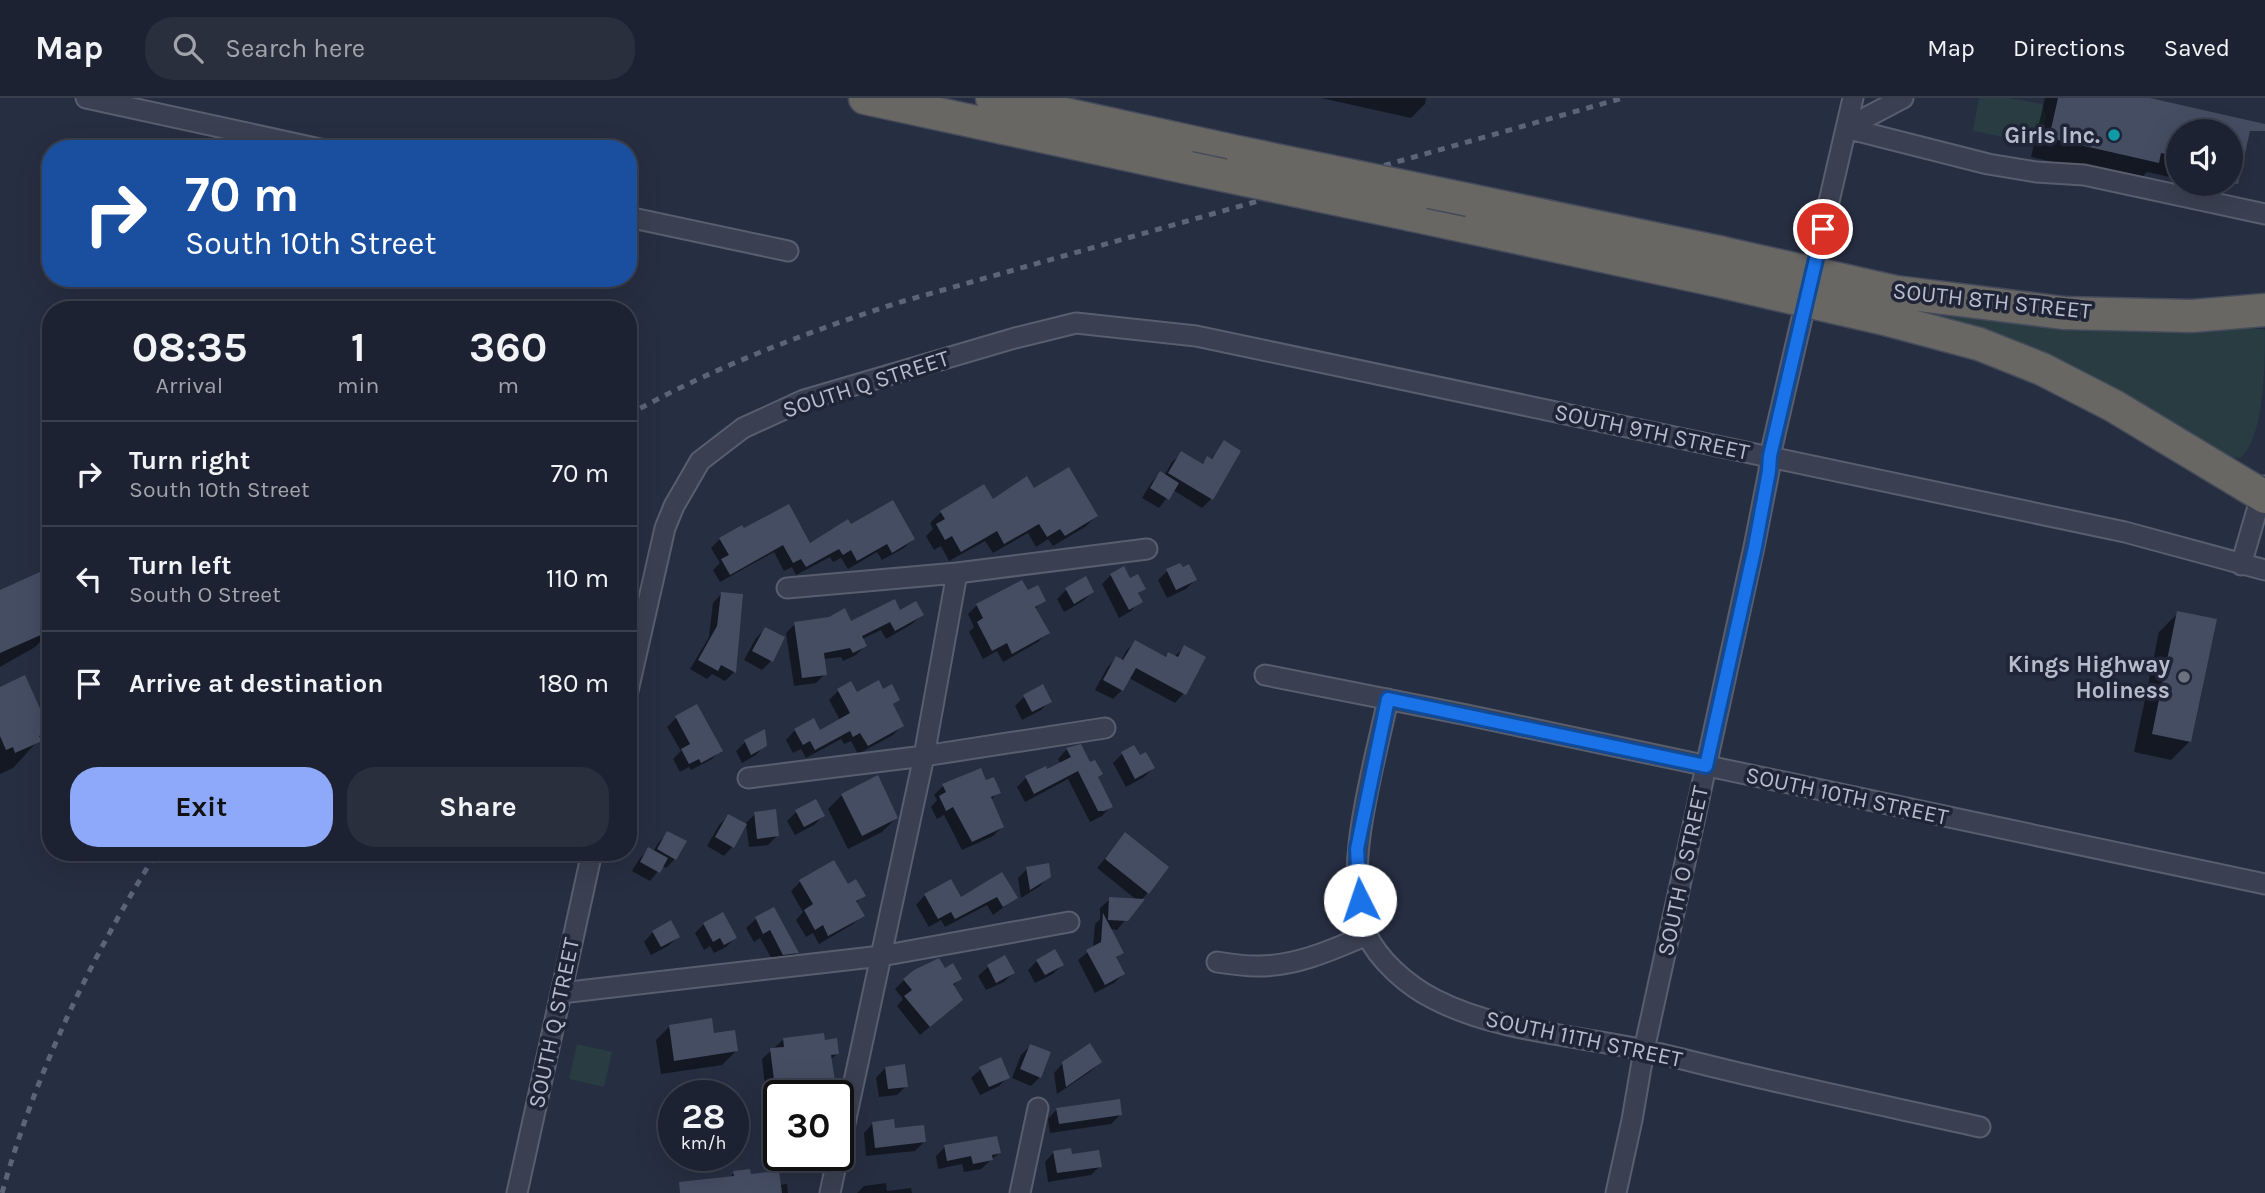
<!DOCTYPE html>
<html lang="en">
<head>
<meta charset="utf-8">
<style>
	body { margin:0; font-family:Karla,sans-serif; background:#292f3d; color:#f1f3f6; height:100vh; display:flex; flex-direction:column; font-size:26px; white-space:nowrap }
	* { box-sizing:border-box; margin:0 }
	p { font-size:23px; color:#a0a4ab }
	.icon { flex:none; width:38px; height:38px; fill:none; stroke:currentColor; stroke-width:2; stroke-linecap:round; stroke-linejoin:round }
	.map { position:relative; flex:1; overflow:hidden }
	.drawer { position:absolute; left:42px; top:203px; width:595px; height:560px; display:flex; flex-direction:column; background:#1c2231; border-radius:28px; box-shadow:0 7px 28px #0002,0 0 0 2px #3a3f4d }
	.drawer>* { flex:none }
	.banner { position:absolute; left:42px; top:42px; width:595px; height:147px; border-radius:28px; box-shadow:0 7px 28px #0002,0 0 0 2px #3a3f4d; background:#1a4fa0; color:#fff; overflow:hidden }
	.buttons { position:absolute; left:2166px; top:21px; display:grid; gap:14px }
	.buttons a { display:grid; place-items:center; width:77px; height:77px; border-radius:50%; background:#1c2231; box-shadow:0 7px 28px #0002,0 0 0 2px #3a3f4d; font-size:35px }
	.speed { position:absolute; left:658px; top:982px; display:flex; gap:14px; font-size:35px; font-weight:700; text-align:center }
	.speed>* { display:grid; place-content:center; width:91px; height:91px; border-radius:50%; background:#1c2231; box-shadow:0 7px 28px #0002,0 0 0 2px #3a3f4d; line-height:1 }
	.speed small { font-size:18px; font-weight:400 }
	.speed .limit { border:4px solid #111; border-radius:10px; background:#fff; color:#111 }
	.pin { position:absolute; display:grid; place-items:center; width:60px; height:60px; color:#fff; margin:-30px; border:4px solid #fff; border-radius:50%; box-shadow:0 2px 7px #0007 }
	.me { position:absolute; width:77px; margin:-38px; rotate:356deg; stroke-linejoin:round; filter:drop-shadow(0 0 5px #0008) }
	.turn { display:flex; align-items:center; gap:24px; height:147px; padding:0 28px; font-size:32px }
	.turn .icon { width:91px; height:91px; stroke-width:2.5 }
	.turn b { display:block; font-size:49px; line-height:60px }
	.eta { display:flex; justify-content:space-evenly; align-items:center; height:119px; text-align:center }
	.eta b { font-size:42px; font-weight:700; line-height:49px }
	.action { display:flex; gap:14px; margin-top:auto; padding:14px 28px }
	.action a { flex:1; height:80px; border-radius:28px; background:#8ea9f9; color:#111; font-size:28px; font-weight:700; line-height:80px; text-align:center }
	.action a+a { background:#292f3d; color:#f1f3f6 }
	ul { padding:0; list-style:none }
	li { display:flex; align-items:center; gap:21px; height:105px; padding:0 28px; border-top:2px solid #3a3f4d }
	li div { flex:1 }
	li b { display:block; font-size:26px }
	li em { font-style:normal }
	header { display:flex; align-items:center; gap:42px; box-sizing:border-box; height:98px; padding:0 35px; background:#1c2231; border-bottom:2px solid #3a3f4d }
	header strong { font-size:33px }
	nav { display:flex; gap:38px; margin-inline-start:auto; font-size:24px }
	.search { width:490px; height:63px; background:#292f3d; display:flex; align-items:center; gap:18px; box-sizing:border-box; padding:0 24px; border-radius:28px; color:#a0a4ab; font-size:26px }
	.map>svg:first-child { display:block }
	.green { fill:#283c42 }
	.water { fill:#3b496a }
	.shadow { fill:#0007 }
	.building { fill:#454d63 }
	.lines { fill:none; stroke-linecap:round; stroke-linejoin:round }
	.minor-casing { stroke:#585e6e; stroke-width:23 }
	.trunk-casing { stroke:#454b5b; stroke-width:35 }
	.minor { stroke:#3a4051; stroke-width:19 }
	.trunk { stroke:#686764; stroke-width:32 }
	.rail { stroke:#5c6478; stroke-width:5; stroke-dasharray:7 7; stroke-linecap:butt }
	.trunk-bridge-casing { stroke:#454b5b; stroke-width:35; stroke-linecap:butt }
	.trunk-bridge { stroke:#686764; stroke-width:32 }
	.route-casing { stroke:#114b97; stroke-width:18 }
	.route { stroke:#1a73e8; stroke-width:12 }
	.culture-dot { fill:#0f9aa8; stroke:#1f2536; stroke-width:2.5 }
	.worship-dot { fill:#6b7280; stroke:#1f2536; stroke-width:2.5 }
	.labels { text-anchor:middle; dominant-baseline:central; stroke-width:7; stroke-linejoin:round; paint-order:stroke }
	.poi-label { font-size:23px; font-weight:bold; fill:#b7bccb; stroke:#1f2536; text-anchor:end }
	.street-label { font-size:23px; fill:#b7bccb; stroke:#1f2536 }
</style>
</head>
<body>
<header>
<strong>Map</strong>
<div class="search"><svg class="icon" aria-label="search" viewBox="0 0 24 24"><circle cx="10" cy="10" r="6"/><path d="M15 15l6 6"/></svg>Search here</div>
<nav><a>Map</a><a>Directions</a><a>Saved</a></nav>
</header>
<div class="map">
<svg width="2265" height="1095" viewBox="0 0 2265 1095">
	<rect width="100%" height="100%" fill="#262e41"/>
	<path class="green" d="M1979 0H2009L2042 6 2046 18 2041 46 1973 33Z
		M1914 209 2138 229 2262 231 2265 232C2265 264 2265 341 2240 360L2229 359 1913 213Z
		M577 946 612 954 604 989 569 981Z"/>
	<path class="water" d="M669 1002 674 1003V1041L661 1038Z"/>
	<path class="shadow" d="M1321 0H1426L1425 6 1411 20Z
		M2045 0H2142L2250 24 2231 33H2179V81L2147 74 2138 83 2031 59Z
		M2199 86H2226L2221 91Z
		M1225 344 1211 401 1202 410 1173 392 1159 410 1142 400 1151 385 1160 375 1164 378 1172 364 1182 355 1201 367 1207 361 1210 362Z
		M992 403 1096 418 1085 429 1053 448 1048 441 1036 449 1028 435 993 455 985 443 949 463 941 448 934 452 926 438 933 431 930 425 941 414Z
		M850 428 913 441 904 450 882 462 877 454 848 471 841 460 833 464 830 459 796 477 792 469 784 473 774 454 720 484 713 472 720 465 711 450 720 441 809 447Z
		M1182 472 1195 482 1186 491 1167 500 1158 482 1167 473Z
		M1111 477 1144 490 1137 497 1140 503 1131 513 1119 520 1102 486Z
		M1085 481 1092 494 1083 503 1064 514 1057 501 1066 492Z
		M0 493 51 496V533L35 549 0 569Z
		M722 495 734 574 725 583 712 576 707 581 690 571 709 539 713 505Z
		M1027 495 1044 502 1034 512 1047 535 1038 544 1003 564 997 553 983 561 969 534 974 529 968 516 977 507Z
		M900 514 922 517 912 526 886 541 881 532 862 541 865 548 856 557 843 563 841 559 823 561 825 576 816 585 794 588 786 535 795 526 851 525Z
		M2178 515 2190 643 2171 662 2134 654 2159 534Z
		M765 531 771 563 762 572 744 562 756 540Z
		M1135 544 1164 560 1169 556 1174 559 1184 550V595L1175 605 1129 580 1122 592 1113 601 1095 592 1107 570 1116 560 1121 563 1126 553Z
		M850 586 856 596 882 593 898 601 892 607 902 628 893 637 858 656 851 643 844 646 841 641 806 660 801 651 793 655 786 642 795 632 820 634 840 622 829 602 838 593Z
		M1042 589 1050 603 1041 612 1022 622 1015 608 1024 599Z
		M0 591 48 632 13 670 0 676Z
		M676 620 721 652 712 661 691 672 689 669 680 674 673 661 681 653 667 629Z
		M763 634 765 647 756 657 742 665 736 653 745 644Z
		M1133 649 1139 660 1153 670 1144 679 1126 689 1113 665 1122 656Z
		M1067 651 1096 680 1111 708 1102 718 1090 724 1068 681 1025 704 1017 689 1026 680 1061 666 1058 661Z
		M985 685 998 694 991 702 1002 729 993 738 962 752 944 717 937 721 931 709 937 702 934 697 943 688Z
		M842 697 896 720 882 734 848 751 828 711Z
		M796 714 823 718 814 727 795 737 787 723Z
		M755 716 777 738 768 747 749 749 746 726 733 748 724 758 707 748 719 727 728 718 744 727Z
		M668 735 675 761 666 770 662 768 650 783 632 773 640 760 649 751 653 754 659 744Z
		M1125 737 1148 794 1117 832 1110 831 1122 854 1115 861 1123 876 1114 885 1095 895 1078 862 1093 850 1095 826 1100 821V810L1110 801 1138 803 1097 770Z
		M1027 771 1049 778 1040 788 1021 800 1018 780Z
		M1001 776 1016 800 993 817 987 807 945 829 941 822 929 829 916 807 925 797 960 802Z
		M800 784 864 797 856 805 863 817 853 826 819 846 813 835 806 839 796 822 803 814 791 793Z
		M773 811 797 855 788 864 774 865 760 840 754 844 746 830 756 821Z
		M670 825 678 839 668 848 651 857 644 844 653 834Z
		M704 826 735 840 726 849 714 855 710 848 704 852 695 835Z
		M1005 859 1013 875 1004 884 986 892 978 878 988 869Z
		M1037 863 1062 867 1053 876 1035 885 1028 872Z
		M944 872 959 881 953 888 951 911 920 937 897 908 903 901 895 891 904 882Z
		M670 928 713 937 737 952 722 967 661 976 656 942Z
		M784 941 823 944 837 956 830 962 833 982 816 998H794V994L766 998 762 961Z
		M1030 948 1040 979 1031 988 1012 980 1021 957Z
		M1100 964 1091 973 1057 996 1054 975 1063 965Z
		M885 970 906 988 897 997 879 999 876 980Z
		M981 971 1008 979 999 988 980 997 971 980Z
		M1057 1011 1120 1017 1111 1026 1050 1035 1048 1021Z
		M873 1025 894 1032 924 1044 915 1053 866 1058 864 1035Z
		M945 1049 999 1055 981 1071 964 1074 962 1066 938 1071 936 1058Z
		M1054 1054 1100 1068 1091 1077 1048 1084 1045 1064Z
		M734 1075 779 1087 787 1086 788 1095H722L725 1084Z
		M886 1085 887 1093 911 1090 912 1095H857L864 1088Z"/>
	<path class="building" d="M2058 0H2150L2265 26V33H2250L2238 86 2231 85V33H2179V59L2161 55 2159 65 2049 40Z
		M1224 342 1241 353 1213 402 1168 375 1181 353 1203 366 1207 358 1212 361Z
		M1069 369 1098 418 1065 438 1060 431 1047 439 1039 426 1004 446 997 433 961 454 952 438 945 442 936 426 945 421 940 413 984 386 993 401 1027 378 1034 390Z
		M1160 373 1179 385 1169 402 1150 390Z
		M893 402 915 441 892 455 887 446 857 463 851 452 843 457 839 451 806 469 801 461 793 465 783 447 730 477 721 461 729 457 719 440 742 427 744 430 789 406 810 445 848 421 851 426Z
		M1180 465 1183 469 1189 466 1197 482 1176 492 1166 471Z
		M1124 468 1130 480 1138 476 1146 491 1138 495 1143 504 1129 512 1110 476Z
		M42 473 51 492V528L41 532 43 536 0 555V492Z
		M1086 478 1094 494 1074 506 1065 490Z
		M1022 482 1028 492 1038 487 1046 503 1035 509 1050 535 1012 556 1007 545 992 553 977 524 983 520 976 506Z
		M721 494 743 496 736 575 721 567 718 573 698 562 717 528Z
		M895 501 900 512 916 503 924 517 895 533 890 524 862 538 867 548 853 555 850 550 824 555 827 577 802 580 794 524 829 519 845 510 851 523Z
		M2177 513 2217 521 2191 644 2152 636Z
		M765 529 785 539 773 564 752 553Z
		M1135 542 1166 559 1168 554 1178 559 1184 547 1206 559 1186 597 1136 570 1123 593 1103 582 1116 558 1123 562Z
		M25 577 50 633 39 638 42 643 15 655 13 649 6 652 0 638V589Z
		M879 582 883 591 892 586 900 602 893 606 904 628 868 648 860 635 853 639 850 633 815 652 810 643 803 647 794 631 814 620 820 632 850 615 837 591 851 583 857 594Z
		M1043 586 1052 604 1032 614 1023 597Z
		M697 606 723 653 701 665 699 661 689 666 681 651 690 646 675 618Z
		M765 631 767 648 751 657 744 642Z
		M1081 646 1090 664 1095 662 1103 676 1098 679 1113 709 1104 713H1098L1078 673 1034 696 1025 678 1046 668 1047 671 1071 659 1066 650Z
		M1134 647 1140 657 1146 654 1155 670 1135 681 1121 654Z
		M981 670 986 682 994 679 1001 695 991 699 1004 729 972 744 953 709 946 713 939 698 946 694 942 686Z
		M878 677 898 720 862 738 841 696Z
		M816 701 825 718 804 729 795 712Z
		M776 711 779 738 757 741 754 714Z
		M728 716 747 726 734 750 715 739Z
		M667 733 687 743 676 762 657 751Z
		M1125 734 1169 769 1149 796 1105 761Z
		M648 749 668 760 660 775 640 764Z
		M834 762 848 786 856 781 866 798 856 803 865 818 828 838 823 827 815 832 804 812 813 806 799 782Z
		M1049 765 1051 779 1030 792 1026 769Z
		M1002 774 1018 800 1003 809 997 799 955 821 951 814 938 821 924 796 951 781 961 799Z
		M1109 799 1145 801 1128 823 1108 822Z
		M774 809 799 855 783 857 770 832 763 836 755 819Z
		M723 814 737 840 724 847 720 840 713 844 703 825Z
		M1103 815 1124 855 1116 859 1125 876 1105 887 1086 852 1101 844Z
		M671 822 680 839 661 849 652 833Z
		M1055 851 1064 867 1045 877 1036 862Z
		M1005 857 1015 875 996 885 987 867Z
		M939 860 945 870 953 865 962 881 953 886 963 902 930 929 904 898 912 892 903 881 914 872Z
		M712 920 714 935 735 932 738 953 674 963 669 927Z
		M824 935 825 942 837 940 839 956 831 957 835 983 823 985 824 992 804 995 803 986 775 990 770 950 784 949 783 940Z
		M1090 945 1102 964 1066 989 1062 964Z
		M1030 946 1051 954 1041 980 1020 971Z
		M1001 959 1010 980 989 989 979 969Z
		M905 966 908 989 888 991 885 969Z
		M1120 1001 1122 1017 1059 1026 1056 1010Z
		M894 1021 895 1030 924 1027 926 1044 875 1050 872 1024Z
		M997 1038 1001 1055 992 1057 993 1062 973 1066 971 1058 947 1063 944 1047Z
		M1071 1050 1072 1056 1099 1052 1102 1069 1057 1075 1053 1053Z
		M750 1071 751 1076 779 1073 782 1095H680L679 1084 734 1078 733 1073Z"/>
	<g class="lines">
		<defs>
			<path id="minor" d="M86 0 320 51
				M1846 30 1988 66 2036 74 2084 77 2265 116
				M1846 30 1903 0
				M628 119 788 153
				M2241 467 2264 388
				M787 490 957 475 1147 451
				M1265 577 1467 617 2265 786
				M628 593 665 430 674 408 700 363 743 330 804 302 1015 240 1076 225 1196 238 2125 434 2265 472
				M1388 601C1375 665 1341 774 1366 835 1378 862 1408 888 1434 901 1498 934 1575 937 1644 952 1680 960 1716 970 1752 978 1828 996 1904 1012 1980 1029
				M748 680 924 658 1105 630
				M1217 864C1230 866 1243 868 1256 868 1294 869 1332 852 1367 837
				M561 895 881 858 1069 824
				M517 1095 592 754
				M830 1095 924 658 957 475
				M1020 1095 1038 1010
				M1616 1095 1632 1022 1644 952 1754 449 1769 373 1770 358 1853 0"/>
			<path id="trunk" d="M865 0 1189 70
				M992 0 1242 55
				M1469 102 1723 155
				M1412 117 1719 183
				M1896 194 2064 215 2192 218 2265 212
				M1889 222 1979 246 2042 271 2114 308 2265 399"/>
		</defs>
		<use href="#minor" class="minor-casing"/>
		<use href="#trunk" class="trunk-casing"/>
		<use href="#minor" class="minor"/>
		<use href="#trunk" class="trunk"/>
		<path class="rail" d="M628 317C714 269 805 235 897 205L1623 0
			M2 1095C36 974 90 861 157 754"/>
		<defs>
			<path id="trunk-bridge" d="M1242 55 1469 102
				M1189 70 1412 117
				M1723 155 1896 194
				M1719 183 1889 222"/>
		</defs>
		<use href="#trunk-bridge" class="trunk-bridge-casing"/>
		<use href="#trunk-bridge" class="trunk-bridge"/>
	</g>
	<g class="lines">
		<defs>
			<path id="route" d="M1360 802 1357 751 1388 601 1706 668 1755 449 1769 373 1770 358 1823 131"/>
		</defs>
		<use href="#route" class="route-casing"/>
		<use href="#route" class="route"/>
	</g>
	<circle class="culture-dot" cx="2114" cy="37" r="7"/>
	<circle class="worship-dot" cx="2184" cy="579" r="7"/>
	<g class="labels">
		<g class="poi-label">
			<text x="2100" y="37">Girls Inc.</text>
			<text x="2170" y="566">Kings Highway<tspan x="2170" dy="26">Holiness</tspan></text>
		</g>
		<g class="street-label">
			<text transform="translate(1992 203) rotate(6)">SOUTH 8TH STREET</text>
			<text transform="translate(866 286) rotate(-18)">SOUTH Q STREET</text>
			<text transform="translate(1652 334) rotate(12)">SOUTH 9TH STREET</text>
			<text transform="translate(1847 698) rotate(12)">SOUTH 10TH STREET</text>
			<text transform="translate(1683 773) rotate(-78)">SOUTH O STREET</text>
			<text transform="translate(554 925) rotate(-78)">SOUTH Q STREET</text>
			<text transform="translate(1584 941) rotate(12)">SOUTH 11TH STREET</text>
		</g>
	</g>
</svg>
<div class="buttons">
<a><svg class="icon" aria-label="sound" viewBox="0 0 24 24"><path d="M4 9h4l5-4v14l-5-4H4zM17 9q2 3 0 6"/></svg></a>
</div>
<div class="speed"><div>28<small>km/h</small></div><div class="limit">30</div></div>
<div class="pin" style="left:1823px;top:131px;background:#d93025"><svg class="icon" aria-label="arrive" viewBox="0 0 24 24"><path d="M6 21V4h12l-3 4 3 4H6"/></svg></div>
<svg class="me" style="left:1360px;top:802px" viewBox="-20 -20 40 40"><circle r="19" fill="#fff"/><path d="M0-13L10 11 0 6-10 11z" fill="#1a73e8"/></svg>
<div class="banner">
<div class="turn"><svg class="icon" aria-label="right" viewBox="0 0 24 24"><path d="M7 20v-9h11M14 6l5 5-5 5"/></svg><div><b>70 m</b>South 10th Street</div></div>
</div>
<section class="drawer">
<div class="eta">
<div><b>08:35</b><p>Arrival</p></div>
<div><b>1</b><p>min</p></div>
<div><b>360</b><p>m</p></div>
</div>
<ul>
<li><svg class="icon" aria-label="right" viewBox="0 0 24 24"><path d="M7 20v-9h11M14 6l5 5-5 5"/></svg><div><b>Turn right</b><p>South 10th Street</p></div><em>70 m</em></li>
<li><svg class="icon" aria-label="left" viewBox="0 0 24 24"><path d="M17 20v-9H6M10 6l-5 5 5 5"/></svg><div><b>Turn left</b><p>South O Street</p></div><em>110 m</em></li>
<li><svg class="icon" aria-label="arrive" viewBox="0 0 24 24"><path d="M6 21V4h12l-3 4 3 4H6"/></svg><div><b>Arrive at destination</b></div><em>180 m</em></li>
</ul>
<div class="action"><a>Exit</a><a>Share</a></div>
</section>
</div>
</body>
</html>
